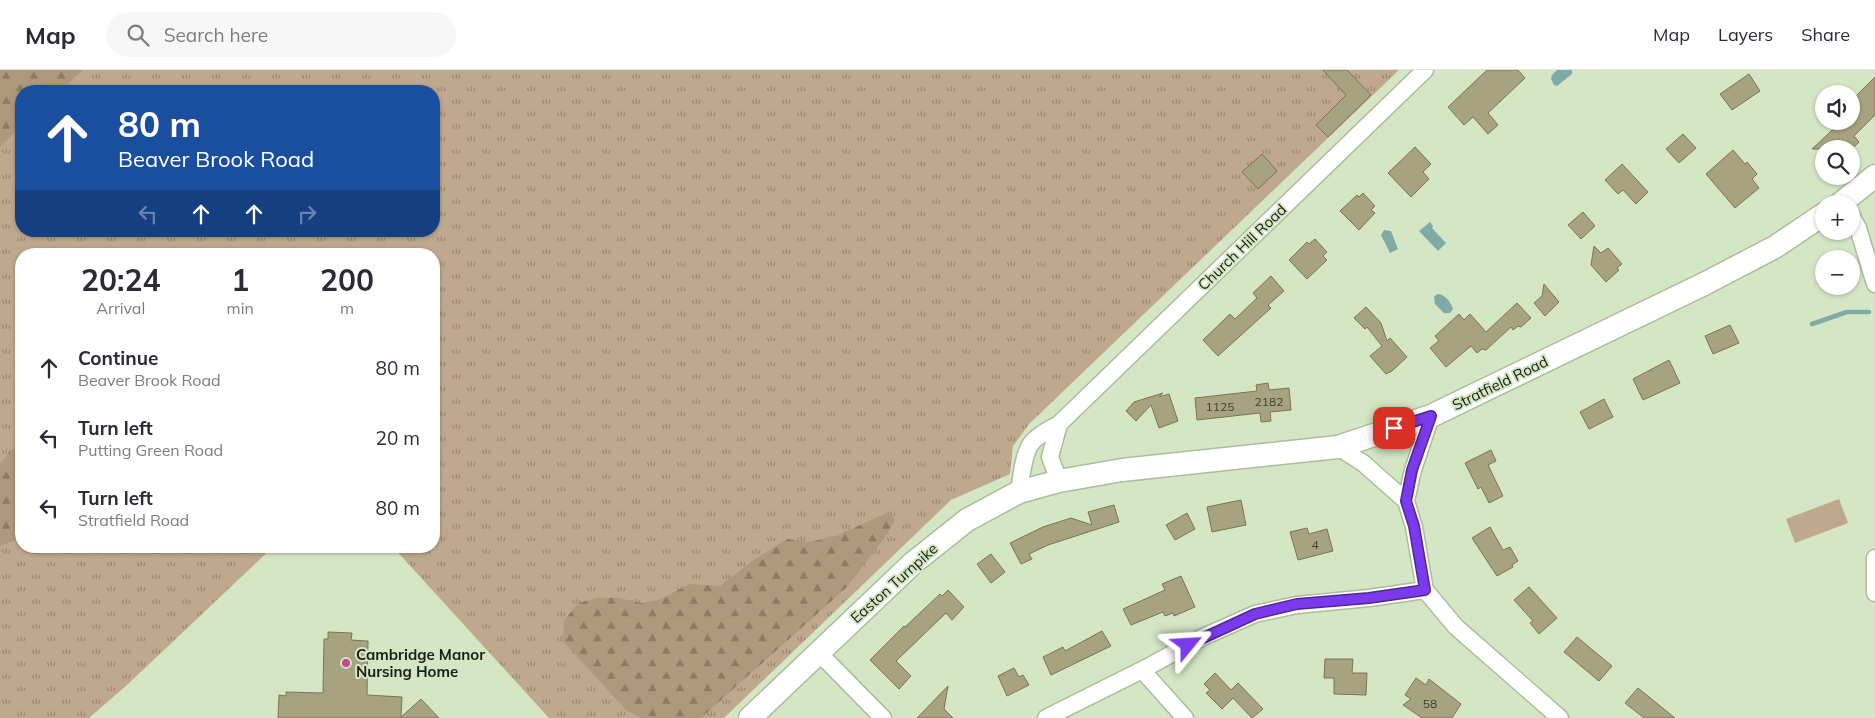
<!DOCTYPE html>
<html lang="en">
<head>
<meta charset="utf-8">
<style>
	body { margin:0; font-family:Mulish,sans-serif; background:#f7f7f7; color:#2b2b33; height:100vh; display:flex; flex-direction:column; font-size:19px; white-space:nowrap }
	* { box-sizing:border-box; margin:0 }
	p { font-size:16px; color:#7c7c81 }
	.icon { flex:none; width:28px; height:28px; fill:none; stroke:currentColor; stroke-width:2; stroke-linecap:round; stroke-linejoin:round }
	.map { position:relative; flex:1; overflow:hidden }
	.drawer { position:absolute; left:15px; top:178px; width:425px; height:305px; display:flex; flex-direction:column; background:#fff; border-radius:20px; box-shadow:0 1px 4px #0004 }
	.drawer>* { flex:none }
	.hud { position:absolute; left:15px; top:15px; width:425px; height:152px; border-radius:20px; box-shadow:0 1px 4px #0004; background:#1a4fa0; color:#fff; overflow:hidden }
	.buttons { position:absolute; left:1815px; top:15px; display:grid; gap:10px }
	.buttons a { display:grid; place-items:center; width:45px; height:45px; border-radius:50%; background:#fff; box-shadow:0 1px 4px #0004; font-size:25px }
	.pin { position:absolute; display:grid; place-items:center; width:42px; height:42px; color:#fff; margin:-21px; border-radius:10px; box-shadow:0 2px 8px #0006 }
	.me { position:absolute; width:55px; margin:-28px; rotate:63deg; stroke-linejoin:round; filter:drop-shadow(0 0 4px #0008) }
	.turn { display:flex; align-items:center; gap:18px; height:105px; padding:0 20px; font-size:22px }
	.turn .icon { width:65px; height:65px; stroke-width:2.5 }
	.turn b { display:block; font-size:35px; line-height:42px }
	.lanes { display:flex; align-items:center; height:48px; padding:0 20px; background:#0003; justify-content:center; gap:25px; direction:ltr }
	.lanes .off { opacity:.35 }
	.eta { display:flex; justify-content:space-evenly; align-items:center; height:85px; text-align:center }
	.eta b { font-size:30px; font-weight:700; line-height:35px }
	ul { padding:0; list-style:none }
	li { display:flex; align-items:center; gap:15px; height:70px; padding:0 20px }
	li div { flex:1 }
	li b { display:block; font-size:19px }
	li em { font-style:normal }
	header { display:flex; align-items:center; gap:30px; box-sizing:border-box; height:70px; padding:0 25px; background:#fff; border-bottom:1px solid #e1e1e2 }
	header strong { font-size:24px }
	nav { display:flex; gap:28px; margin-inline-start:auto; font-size:18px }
	.search { width:350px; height:45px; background:#f7f7f7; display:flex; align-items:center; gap:12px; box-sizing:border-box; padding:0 18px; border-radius:28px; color:#7c7c81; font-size:19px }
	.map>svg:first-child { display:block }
	.grass { fill:url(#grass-tufts); fill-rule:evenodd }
	.forest { fill:url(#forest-firs) }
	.green { fill:#bfa88e }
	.water { fill:#7faba6 }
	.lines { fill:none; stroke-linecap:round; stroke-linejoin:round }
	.stream { stroke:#7faba6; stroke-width:4.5 }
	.building { fill:#a7a27f; stroke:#7b7554 }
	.minor-casing { stroke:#acbc9c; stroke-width:19 }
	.secondary-casing { stroke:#acbc9c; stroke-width:25 }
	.minor { stroke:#fff; stroke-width:16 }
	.secondary { stroke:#fff; stroke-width:22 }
	.route-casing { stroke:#51269a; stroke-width:12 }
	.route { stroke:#7c3aed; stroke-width:9 }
	.poi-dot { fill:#c24797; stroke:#d5e6c4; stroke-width:2 }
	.labels { text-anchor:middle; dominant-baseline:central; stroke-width:4; stroke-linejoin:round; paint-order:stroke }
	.number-label { font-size:12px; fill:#3c402e }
	.street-label { font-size:15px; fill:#191f13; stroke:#d5e6c4 }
	.poi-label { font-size:15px; font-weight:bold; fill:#191f13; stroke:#d5e6c4; text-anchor:start }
</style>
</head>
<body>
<header>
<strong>Map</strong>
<div class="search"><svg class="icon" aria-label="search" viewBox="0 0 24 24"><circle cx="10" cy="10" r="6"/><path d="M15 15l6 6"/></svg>Search here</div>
<nav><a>Map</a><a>Layers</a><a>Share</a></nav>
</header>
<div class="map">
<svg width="1875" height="648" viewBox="0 0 1875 648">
	<defs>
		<pattern id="grass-tufts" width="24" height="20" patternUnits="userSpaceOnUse" patternTransform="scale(1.25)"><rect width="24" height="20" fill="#bfa88e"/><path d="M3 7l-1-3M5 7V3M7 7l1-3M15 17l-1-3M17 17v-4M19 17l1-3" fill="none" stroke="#9a8873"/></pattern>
		<pattern id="forest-firs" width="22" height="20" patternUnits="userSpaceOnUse" patternTransform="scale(1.25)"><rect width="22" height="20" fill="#b0987c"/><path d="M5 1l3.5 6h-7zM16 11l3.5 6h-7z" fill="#8e7b64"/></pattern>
	</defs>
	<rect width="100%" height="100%" fill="#d5e6c4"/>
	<path class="grass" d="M0 0H1399L1029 354 1013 376 1010 404 951 430 724 648H549L392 476H434V184H21V476H274L127 615 89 648H0ZM21 21H434V161H21Z"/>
	<path class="forest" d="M0 0H83L60 21H21V57L0 77Z
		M21 372V468L0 476V394L11 380Z
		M889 442 895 450 888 463 847 517 701 648H641L626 640 563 571 564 551 578 533 596 528H619L642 533 659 530 690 514 720 516 755 489 787 469 809 472 836 466Z"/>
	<path class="green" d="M1839 429 1848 453 1795 473 1786 449Z"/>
	<path class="water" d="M1557 0H1572V4L1557 16 1554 15 1551 9 1552 5Z
		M1430 152 1433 156 1432 158 1446 173 1438 181 1419 161Z
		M1384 160 1391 161 1398 179 1390 183 1381 165Z
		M1437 224C1445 224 1451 232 1453 239L1450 243H1444L1435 234 1434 227Z"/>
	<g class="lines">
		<path class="stream" d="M1812 254 1847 242H1869"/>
	</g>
	<path class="building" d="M1323 0H1347L1371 25 1328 67 1316 55 1346 25Z
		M1487 0H1518L1525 8 1488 43 1498 55 1488 64 1473 47 1464 55 1448 37Z
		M1749 4 1760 21 1732 40 1720 24Z
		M1875 7V45L1854 66 1859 72 1852 79H1812L1842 51H1851V31Z
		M1683 64 1696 78 1679 93 1666 79Z
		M1415 77 1431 94 1423 102 1429 109 1411 127 1388 103Z
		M1733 80 1745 94 1747 92 1757 104 1752 109 1759 118 1735 138 1706 104Z
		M1262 84 1277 101 1258 119 1242 102Z
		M1622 94 1648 122 1636 134 1623 120 1618 124 1605 110Z
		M1363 123 1375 136 1371 140 1375 143 1359 160 1340 141 1357 125 1359 127Z
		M1583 142 1595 156 1581 169 1568 155Z
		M1315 169 1327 182 1323 186 1327 190 1307 209 1289 190 1307 172 1309 174Z
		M1594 176 1601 183 1608 178 1622 194 1617 198 1619 200 1606 212 1591 195Z
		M1271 206 1284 221 1268 235 1271 238 1218 286 1203 270 1230 244 1235 249 1257 228 1253 223Z
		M1544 214 1559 232 1545 246 1534 233 1542 226Z
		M1517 233 1531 248 1521 257 1518 256 1513 260 1511 257 1486 280 1482 279 1477 283 1471 276 1446 297 1430 278 1439 271 1435 266 1459 244 1464 250 1470 244 1486 262Z
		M1366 237 1381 253 1387 271 1390 268 1407 287 1392 301 1386 304 1370 286 1382 276 1367 257 1365 259 1354 248Z
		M1730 255 1739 273 1713 284 1705 266Z
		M1669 290 1680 313 1643 330 1633 309Z
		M1268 313 1269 320 1289 318 1291 340 1270 342 1271 351 1261 352 1260 343 1197 350 1195 328 1257 321 1256 315Z
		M1163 323 1159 327 1169 324 1178 351 1159 358 1151 335 1136 351 1126 341 1134 332Z
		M1604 329 1613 347 1589 359 1580 342Z
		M1491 380 1496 391 1488 395 1503 426 1489 433 1481 417 1478 419 1465 393Z
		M1241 430 1246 455 1212 462 1207 437Z
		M1114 435 1119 452 1048 475 1029 484 1032 489 1021 494 1010 473 1043 457 1071 448 1092 455 1088 442Z
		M1187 443 1195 459 1175 470 1166 455Z
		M1490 457 1503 480 1510 477 1518 491 1512 495 1513 497 1497 506 1472 468Z
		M1307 458 1309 464 1327 459 1333 481 1298 490 1290 462Z
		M991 484 1005 502 991 513 977 494Z
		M1181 506 1195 537 1174 546 1173 543 1165 546 1163 542 1131 555 1123 539 1165 520 1162 514Z
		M1529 517 1557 548 1539 564 1530 553 1533 551 1514 530Z
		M948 520 964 537 952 550 946 543 896 591 911 606 899 619 870 590 904 556 905 557 940 524 942 526Z
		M1102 561 1111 576 1051 605 1043 587 1063 577 1065 581Z
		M328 562 352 563 351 570 368 571 367 625 402 627 401 647 421 629 439 648H278L279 625 286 626V622L323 623 324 569H328Z
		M1577 567 1612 596 1599 611 1564 582Z
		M1325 589H1353L1352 603H1367L1366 625 1334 624V608H1324Z
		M1014 598 1019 607 1023 605 1029 615 1007 626 998 606Z
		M1215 603 1231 620 1238 613 1263 639 1252 648 1233 628 1222 639 1206 623 1210 620 1204 614Z
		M1416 608 1426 615 1429 609 1461 634 1452 648H1422L1403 635 1411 629 1405 625Z
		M948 616 944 639 953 648H917Z
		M1638 618 1675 648H1644L1625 633Z"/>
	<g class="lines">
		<defs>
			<path id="minor" d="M1851 145 1858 158 1875 214
				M1431 346 1413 400 1406 431 1414 457 1425 520 1456 557 1560 648
				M1059 354 1050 387 1059 411
				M1338 377 1363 393 1406 431
				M1019 422C1021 409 1023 387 1030 375 1036 366 1050 359 1059 354L1425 0
				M1875 488V523
				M819 583 883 648
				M1142 600 1185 648
				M1046 648 1142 600 1203 567 1255 544 1297 535 1369 528 1425 520"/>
			<path id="secondary" d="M1840 134 1875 106
				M750 648 913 493 967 450 1019 422 1059 411 1122 400 1338 377 1431 346 1704 214 1775 177 1824 144"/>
		</defs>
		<use href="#minor" class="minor-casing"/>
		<use href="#secondary" class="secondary-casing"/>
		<use href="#minor" class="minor"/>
		<use href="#secondary" class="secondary"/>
	</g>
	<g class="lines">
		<defs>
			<path id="route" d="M1188 575 1255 544 1297 534 1369 528 1425 520 1414 456 1406 431 1412 400 1431 346 1394 358"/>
		</defs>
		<use href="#route" class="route-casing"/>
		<use href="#route" class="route"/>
	</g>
	<circle class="poi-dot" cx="346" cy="593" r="5"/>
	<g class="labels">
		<g class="number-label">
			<text x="1269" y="331">2182</text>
			<text x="1220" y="336">1125</text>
			<text x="1315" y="474">4</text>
			<text x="1430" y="633">58</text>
		</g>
		<g class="street-label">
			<text transform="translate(1242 177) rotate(-44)">Church Hill Road</text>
			<text transform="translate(1500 313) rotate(-26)">Stratfield Road</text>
			<text transform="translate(894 513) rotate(-42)">Easton Turnpike</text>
		</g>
		<g class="poi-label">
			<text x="356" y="584">Cambridge Manor<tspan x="356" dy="17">Nursing Home</tspan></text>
		</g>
	</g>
</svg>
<div class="buttons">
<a><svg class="icon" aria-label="sound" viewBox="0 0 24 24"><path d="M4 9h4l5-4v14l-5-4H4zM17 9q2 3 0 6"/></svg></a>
<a><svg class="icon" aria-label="search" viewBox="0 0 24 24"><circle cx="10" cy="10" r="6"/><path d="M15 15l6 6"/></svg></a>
<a>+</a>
<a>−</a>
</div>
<div class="pin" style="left:1394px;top:358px;background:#d93025"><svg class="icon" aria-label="arrive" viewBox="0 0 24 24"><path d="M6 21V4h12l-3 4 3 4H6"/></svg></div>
<svg class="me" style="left:1188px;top:575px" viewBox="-20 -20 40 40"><path d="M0-17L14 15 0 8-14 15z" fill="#7c3aed" stroke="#fff" stroke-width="4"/></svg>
<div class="hud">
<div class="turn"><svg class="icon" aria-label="ahead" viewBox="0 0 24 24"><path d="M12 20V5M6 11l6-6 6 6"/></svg><div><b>80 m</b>Beaver Brook Road</div></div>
<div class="lanes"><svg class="icon off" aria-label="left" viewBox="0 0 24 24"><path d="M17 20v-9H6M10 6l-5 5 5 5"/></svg><svg class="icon" aria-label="ahead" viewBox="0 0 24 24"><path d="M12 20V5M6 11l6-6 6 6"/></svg><svg class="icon" aria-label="ahead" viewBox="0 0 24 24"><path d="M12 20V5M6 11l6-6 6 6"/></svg><svg class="icon off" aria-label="right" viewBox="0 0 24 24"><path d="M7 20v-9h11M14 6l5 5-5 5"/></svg></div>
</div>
<section class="drawer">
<div class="eta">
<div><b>20:24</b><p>Arrival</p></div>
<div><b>1</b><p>min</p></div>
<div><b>200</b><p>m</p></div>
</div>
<ul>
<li><svg class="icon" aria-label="ahead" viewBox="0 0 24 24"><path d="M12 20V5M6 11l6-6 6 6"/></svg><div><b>Continue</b><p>Beaver Brook Road</p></div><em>80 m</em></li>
<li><svg class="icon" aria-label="left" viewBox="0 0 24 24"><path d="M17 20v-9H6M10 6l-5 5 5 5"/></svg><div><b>Turn left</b><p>Putting Green Road</p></div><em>20 m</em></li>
<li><svg class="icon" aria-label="left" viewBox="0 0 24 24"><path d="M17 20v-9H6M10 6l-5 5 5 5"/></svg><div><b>Turn left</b><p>Stratfield Road</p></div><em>80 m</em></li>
</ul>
</section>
</div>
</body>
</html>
